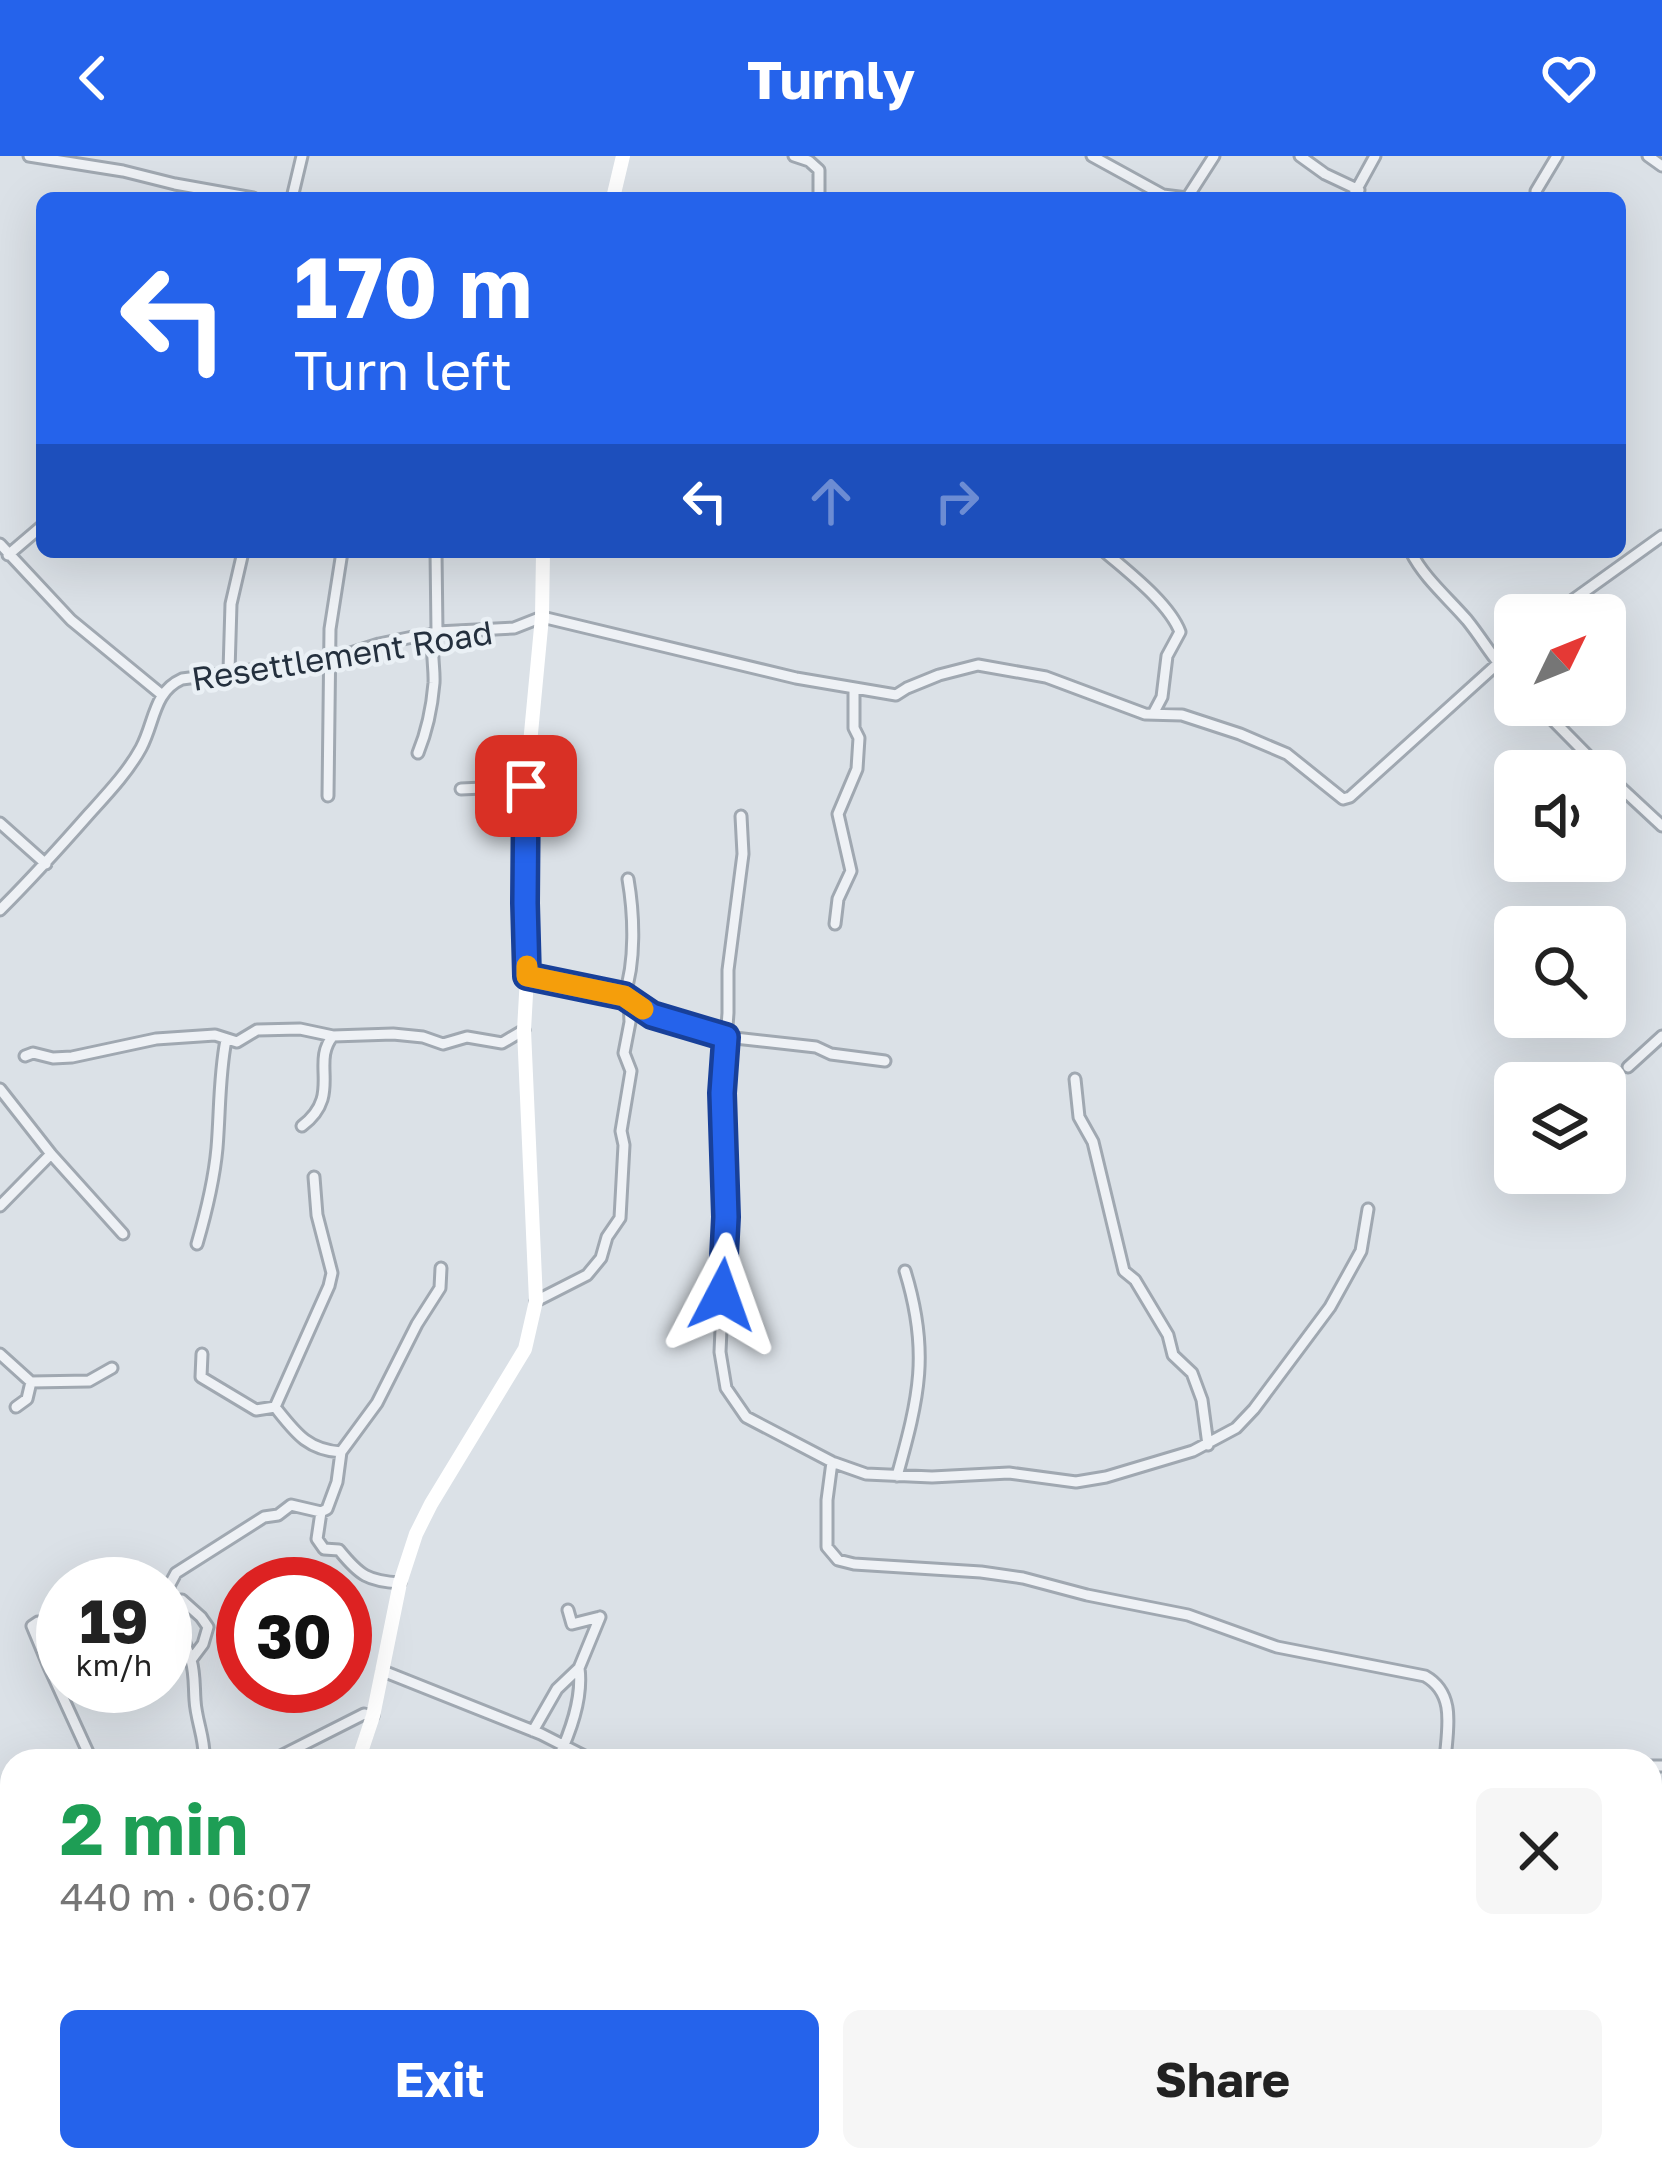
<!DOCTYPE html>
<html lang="en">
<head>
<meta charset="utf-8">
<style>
	body { margin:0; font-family:"Golos Text",sans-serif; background:#f6f6f6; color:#222; height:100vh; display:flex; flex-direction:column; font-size:45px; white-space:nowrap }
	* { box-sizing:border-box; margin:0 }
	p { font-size:39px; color:#767676 }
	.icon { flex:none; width:66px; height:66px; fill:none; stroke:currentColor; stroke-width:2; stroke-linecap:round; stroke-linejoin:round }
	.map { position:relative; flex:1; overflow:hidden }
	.sheet { position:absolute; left:0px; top:1593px; width:1662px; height:423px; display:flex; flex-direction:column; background:#fff; border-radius:36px 36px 0 0; box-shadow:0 12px 48px #0002 }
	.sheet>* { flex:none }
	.top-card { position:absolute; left:36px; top:36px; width:1590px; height:366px; border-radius:18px; box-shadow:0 12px 48px #0002; background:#2563eb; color:#fff; overflow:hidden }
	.needle { width:78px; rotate:47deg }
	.fabs { position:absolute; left:1494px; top:438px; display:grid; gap:24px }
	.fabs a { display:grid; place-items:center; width:132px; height:132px; border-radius:18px; background:#fff; box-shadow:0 12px 48px #0002; font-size:60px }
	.speed { position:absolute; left:36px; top:1401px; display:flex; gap:24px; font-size:60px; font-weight:700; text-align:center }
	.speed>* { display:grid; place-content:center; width:156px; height:156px; border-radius:50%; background:#fff; box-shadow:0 12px 48px #0002; line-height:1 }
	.speed small { font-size:30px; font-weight:400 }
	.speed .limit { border:18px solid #d22; background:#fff; color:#111 }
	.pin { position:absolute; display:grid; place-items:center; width:102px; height:102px; color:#fff; margin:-51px; border-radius:24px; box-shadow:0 6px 18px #0006 }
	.me { position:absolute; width:132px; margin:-66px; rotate:4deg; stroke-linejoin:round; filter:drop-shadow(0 0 9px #0008) }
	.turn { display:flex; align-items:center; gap:42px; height:252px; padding:0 60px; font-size:54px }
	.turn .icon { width:156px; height:156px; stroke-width:2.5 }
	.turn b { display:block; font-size:84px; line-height:102px }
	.lanes { display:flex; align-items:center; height:114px; padding:0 60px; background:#0003; justify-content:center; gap:60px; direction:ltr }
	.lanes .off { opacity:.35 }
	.round { display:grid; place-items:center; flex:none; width:126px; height:126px; border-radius:18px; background:#f6f6f6 }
	.headline { display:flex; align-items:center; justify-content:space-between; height:204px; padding:0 60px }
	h1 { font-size:72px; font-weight:700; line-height:90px; color:#1e9e55 }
	.primary-button { display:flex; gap:24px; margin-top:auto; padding:24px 60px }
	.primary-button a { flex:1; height:138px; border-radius:18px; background:#2563eb; color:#fff; font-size:48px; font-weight:700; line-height:138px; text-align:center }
	.primary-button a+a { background:#f6f6f6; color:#222 }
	header { display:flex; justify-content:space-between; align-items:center; height:156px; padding:0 60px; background:#2563eb; color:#fff; font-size:54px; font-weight:700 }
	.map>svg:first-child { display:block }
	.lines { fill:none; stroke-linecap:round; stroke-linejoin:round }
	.minor-casing { stroke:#a0a8b1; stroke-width:15 }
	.minor { stroke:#eef1f5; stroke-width:9 }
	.secondary { stroke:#fff; stroke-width:14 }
	.route-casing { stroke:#184099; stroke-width:30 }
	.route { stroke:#2563eb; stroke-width:21 }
	.slow { stroke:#f59e0b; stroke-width:21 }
	.labels { text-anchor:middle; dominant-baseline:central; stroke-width:9; stroke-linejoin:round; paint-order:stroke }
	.street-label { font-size:33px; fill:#24303e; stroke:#eaf0f5 }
</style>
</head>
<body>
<header><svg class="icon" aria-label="back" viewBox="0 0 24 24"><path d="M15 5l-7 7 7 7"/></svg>Turnly<svg class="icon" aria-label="heart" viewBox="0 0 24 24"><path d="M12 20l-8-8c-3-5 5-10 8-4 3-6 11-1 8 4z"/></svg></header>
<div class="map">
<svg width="1662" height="2015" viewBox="0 0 1662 2015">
	<rect width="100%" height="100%" fill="#dbe1e7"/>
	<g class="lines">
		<defs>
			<path id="minor" d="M29 0 123 15 175 28 253 42
				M794 0 809 5 819 14V42
				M1092 0 1163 39 1187 42
				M1300 0 1325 18 1359 34
				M1648 0 1662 10
				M292 42 302 0
				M1187 42 1214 0
				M1352 42 1375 0
				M1537 42 1536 35 1557 0
				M0 388 71 464 161 538
				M1105 396C1128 416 1169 447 1180 476L1167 500 1162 541 1153 558
				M1411 396C1424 422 1448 442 1467 464 1484 485 1496 508 1515 526
				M8 399 42 370
				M1552 459 1662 380
				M229 515 231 448 243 396
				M1538 549 1603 615
				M418 597C427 575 432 551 434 527 435 509 429 493 437 476L436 396
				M1605 617 1662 670
				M461 633 526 630
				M328 640 330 473 342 396
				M741 660 743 698 728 814V857L722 937 726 1061 720 1196 726 1232 746 1261 832 1306 866 1318 932 1321 1009 1317 1076 1326 1106 1321 1193 1295 1236 1272 1254 1253 1330 1151 1361 1095 1368 1053
				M0 667 46 708
				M0 754C31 723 60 691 89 658 107 638 128 616 141 592 155 566 153 536 182 523L329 504 379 488 437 476 514 472 542 461 796 522 896 539 907 532 939 519 978 509 1046 521 1145 558 1182 559 1240 578 1287 598 1343 643 1350 641 1515 492
				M835 768 838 743 851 715 838 658 857 613 859 582 854 572V532
				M527 821 624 840 652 859 726 881 816 891 831 898 885 905
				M624 840C636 806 634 758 628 723
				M25 900 33 897 53 902 72 901 156 883 215 879 237 886 257 874 300 873 333 880 393 878 423 881 443 888 467 881 502 887 524 874
				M1628 911 1662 880
				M1075 923 1079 961 1093 986 1124 1115 1135 1124 1168 1179 1173 1199 1192 1217 1202 1244 1208 1289
				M0 933 51 998 123 1078
				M302 970C343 939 310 907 333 880
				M314 1021 317 1059 332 1117 329 1130 275 1251C295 1276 307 1294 341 1296
				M0 1050 51 998
				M197 1088C206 1057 214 1025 217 992 220 956 219 920 226 884
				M536 1145 587 1119 601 1102 607 1081 620 1062 624 989 621 975 631 915 624 897 630 866 629 843
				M0 1198 31 1226 89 1225 112 1212
				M202 1198 201 1221 256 1254 275 1251
				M16 1251 27 1243 31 1226
				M832 1306 827 1344V1391L838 1404 854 1408 981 1416 1023 1422 1087 1439 1188 1459 1277 1491 1425 1520C1457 1538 1447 1574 1445 1605
				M897 1320C919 1241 930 1196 905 1115
				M321 1356 317 1383 324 1393 339 1394C360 1420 368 1425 400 1427
				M170 1445 191 1504
				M568 1454 572 1468 600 1461
				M63 1494 49 1511 92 1605
				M49 1511 32 1470 38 1466H63
				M383 1515 541 1578 594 1605
				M533 1575 557 1533 579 1512 600 1461
				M204 1605C206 1585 196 1565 195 1544 194 1530 195 1518 191 1504L203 1488 208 1471 201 1461 182 1444 171 1446 169 1430 176 1417 264 1361 278 1359 291 1349 321 1356 327 1353 337 1326 341 1296 377 1247 417 1168 440 1132 441 1112
				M271 1605 364 1558 373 1560
				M557 1605C570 1577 583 1543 579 1512
				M1650 1610H1662
				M0 1655 12 1652
				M0 1848 12 1847
				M1650 1905 1662 1906
				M228 2004 250 2015
				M405 2004 427 2015
				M578 2004 600 2015
				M1030 2004 1040 2015
				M1649 2004 1650 2015
				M319 2015 325 2004
				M520 2015 526 2004
				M610 2015 615 2004
				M1010 2015 1025 2004
				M1111 2015 1122 2004"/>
		</defs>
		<use href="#minor" class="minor-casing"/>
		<use href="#minor" class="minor"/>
		<path class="secondary" d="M613 42 623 0
			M358 1605 373 1560 400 1427 416 1378 431 1348 525 1193 536 1145 524 874 527 821 525 747 526 630 542 461 543 396
			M150 2015 155 2004"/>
	</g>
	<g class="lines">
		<defs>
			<path id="route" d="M526 630 525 747 527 820 624 840 652 859 726 881 722 937 726 1061 722 1139"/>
		</defs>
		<use href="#route" class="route-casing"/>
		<use href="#route" class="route"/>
		<path class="slow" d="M527 810V820L624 840 643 853"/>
	</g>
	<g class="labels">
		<g class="street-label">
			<text transform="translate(342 499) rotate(-9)">Resettlement Road</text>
		</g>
	</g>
</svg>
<div class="fabs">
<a><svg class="needle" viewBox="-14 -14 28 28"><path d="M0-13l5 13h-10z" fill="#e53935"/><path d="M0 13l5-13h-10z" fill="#767676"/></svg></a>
<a><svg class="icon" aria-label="sound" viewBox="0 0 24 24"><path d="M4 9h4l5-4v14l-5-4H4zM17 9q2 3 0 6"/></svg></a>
<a><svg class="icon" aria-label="search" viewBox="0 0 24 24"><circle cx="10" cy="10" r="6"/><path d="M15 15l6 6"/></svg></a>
<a><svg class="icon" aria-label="layers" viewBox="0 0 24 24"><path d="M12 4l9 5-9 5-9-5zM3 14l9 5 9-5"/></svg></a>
</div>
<div class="speed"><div>19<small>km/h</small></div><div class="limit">30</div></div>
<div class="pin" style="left:526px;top:630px;background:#d93025"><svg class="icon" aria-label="arrive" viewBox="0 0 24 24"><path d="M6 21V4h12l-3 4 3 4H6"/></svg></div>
<svg class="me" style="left:722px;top:1139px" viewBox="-20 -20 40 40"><path d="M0-17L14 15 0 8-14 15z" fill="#2563eb" stroke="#fff" stroke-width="4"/></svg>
<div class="top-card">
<div class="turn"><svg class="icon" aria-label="left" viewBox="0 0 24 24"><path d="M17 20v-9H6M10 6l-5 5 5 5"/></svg><div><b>170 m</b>Turn left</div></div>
<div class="lanes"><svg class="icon" aria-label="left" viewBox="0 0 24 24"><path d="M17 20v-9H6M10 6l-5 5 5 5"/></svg><svg class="icon off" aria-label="ahead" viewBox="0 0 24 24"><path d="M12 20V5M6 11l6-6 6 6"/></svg><svg class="icon off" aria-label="right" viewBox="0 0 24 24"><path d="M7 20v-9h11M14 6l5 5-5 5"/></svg></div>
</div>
<section class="sheet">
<div class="headline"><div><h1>2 min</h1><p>440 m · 06:07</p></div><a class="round"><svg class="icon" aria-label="close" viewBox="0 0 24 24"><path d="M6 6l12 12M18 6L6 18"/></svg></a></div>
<div class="primary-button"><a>Exit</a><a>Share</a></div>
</section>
</div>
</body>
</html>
